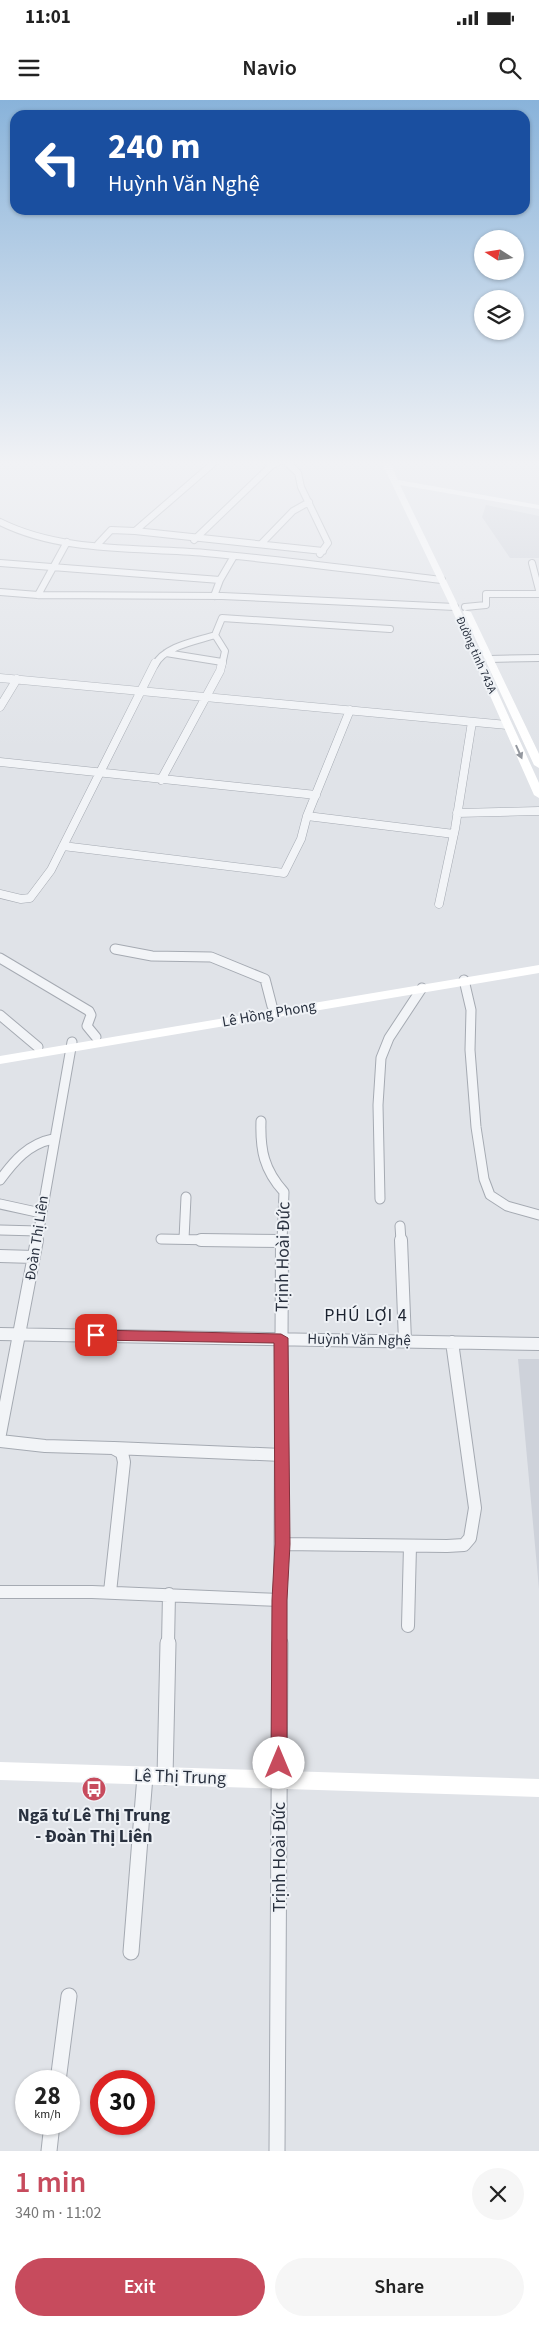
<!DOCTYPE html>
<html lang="en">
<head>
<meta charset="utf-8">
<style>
	body { margin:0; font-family:"Source Sans 3",sans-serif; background:#f6f6f6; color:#222; height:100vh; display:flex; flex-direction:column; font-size:19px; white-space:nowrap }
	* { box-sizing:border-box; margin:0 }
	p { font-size:16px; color:#767676 }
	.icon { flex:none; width:28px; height:28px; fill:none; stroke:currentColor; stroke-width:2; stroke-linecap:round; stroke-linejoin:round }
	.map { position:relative; height:2051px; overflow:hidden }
	.side { display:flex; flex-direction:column; background:#fff; flex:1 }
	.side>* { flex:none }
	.banner { position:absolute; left:10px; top:10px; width:520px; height:105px; border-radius:15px; box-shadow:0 1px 4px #0004; background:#1a4fa0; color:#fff; overflow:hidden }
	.needle { width:32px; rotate:282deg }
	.buttons { position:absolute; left:474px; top:130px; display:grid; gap:10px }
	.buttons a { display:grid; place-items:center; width:50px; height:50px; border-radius:50%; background:#fff; box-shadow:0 1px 4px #0004; font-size:25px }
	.speed { position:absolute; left:15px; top:1970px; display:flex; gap:10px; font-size:25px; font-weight:700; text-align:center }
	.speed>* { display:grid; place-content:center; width:65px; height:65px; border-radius:50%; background:#fff; box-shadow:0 1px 4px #0004; line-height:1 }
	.speed small { font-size:12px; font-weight:400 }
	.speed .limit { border:8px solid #d22; background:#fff; color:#111 }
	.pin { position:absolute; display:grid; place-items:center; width:42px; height:42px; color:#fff; margin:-21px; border-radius:10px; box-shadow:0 2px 8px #0006 }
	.me { position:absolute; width:55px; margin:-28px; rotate:0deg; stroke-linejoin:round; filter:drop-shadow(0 0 4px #0008) }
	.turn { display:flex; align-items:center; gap:18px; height:105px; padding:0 15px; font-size:22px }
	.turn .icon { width:65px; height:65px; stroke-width:2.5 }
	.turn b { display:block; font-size:35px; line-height:42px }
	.round { display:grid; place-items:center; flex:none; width:52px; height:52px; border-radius:26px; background:#f6f6f6 }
	.headline { display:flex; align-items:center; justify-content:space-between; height:85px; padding:0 15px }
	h1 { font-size:30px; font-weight:600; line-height:38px; color:#c74b5d }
	.action { display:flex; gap:10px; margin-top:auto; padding:10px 15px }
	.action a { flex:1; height:58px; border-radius:30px; background:#c74b5d; color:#fff; font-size:20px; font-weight:600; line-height:58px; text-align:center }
	.action a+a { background:#f6f6f6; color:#222 }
	.status { display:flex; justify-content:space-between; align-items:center; height:35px; padding:0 25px; background:#fff; direction:ltr }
	.status svg { height:14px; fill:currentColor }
	header { display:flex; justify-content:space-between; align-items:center; height:65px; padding:0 15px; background:#fff; font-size:22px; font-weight:600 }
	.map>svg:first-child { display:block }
	.built { fill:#ced2da }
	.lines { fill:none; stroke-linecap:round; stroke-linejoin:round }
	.street-far4-casing { stroke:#a5aab2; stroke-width:8 }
	.street-far3-casing { stroke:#a5aab2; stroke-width:9 }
	.street-far2-casing { stroke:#a5aab2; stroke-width:11 }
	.street-far1-casing { stroke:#a5aab2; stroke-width:14 }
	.street-casing { stroke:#a5aab2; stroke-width:17 }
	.street-far4 { stroke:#f2f4f7; stroke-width:6 }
	.street-far3 { stroke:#f2f4f7; stroke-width:8 }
	.street-far2 { stroke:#f2f4f7; stroke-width:9 }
	.street-far1 { stroke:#f2f4f7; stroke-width:12 }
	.street { stroke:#f2f4f7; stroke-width:15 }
	.secondary { fill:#fff; fill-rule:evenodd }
	.oneway { fill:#94989f }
	.route { fill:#c74b5d; stroke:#81313c }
	.labels { text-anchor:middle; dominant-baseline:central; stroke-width:4; stroke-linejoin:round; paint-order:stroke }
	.far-street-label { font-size:12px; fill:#29313f; stroke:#eff2f6 }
	.street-label { font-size:15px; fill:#29313f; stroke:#eff2f6 }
	.near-street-label { font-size:18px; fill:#29313f; stroke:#eff2f6 }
	.quarter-label { font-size:18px; letter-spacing:1px; fill:#1b222f; stroke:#eff2f6 }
	.near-poi-label { font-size:18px; font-weight:bold; fill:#29313f; stroke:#eff2f6 }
</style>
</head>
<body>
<div class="status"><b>11:01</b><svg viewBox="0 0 49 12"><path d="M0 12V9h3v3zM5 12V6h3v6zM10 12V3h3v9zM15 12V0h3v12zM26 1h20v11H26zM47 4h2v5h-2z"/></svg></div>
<header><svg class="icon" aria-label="menu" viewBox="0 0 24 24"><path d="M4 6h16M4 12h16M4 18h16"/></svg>Navio<svg class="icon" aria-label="search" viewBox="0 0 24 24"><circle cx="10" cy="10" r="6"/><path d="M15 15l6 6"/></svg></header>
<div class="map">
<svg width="539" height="2051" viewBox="0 0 539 2051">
	<rect width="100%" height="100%" fill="#e0e3e8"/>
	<path class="built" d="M486 405 539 416V458H510L482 417Z
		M518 1259H539V1489Z"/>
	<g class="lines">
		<defs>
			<path id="street-far4" d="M285 361 298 373 301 387 328 443 320 454
				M0 422C62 453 137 447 205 453 284 460 363 471 442 480
				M135 431 323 451
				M194 440 271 366 280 361
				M98 444 111 430 135 431 216 361
				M261 444 293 411 309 402
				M0 463 220 480
				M532 463 539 490
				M0 492 38 495 222 496 455 507
				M38 495 67 442
				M214 496 220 480 234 456
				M465 507 486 505V494H539
				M166 553 222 562
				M489 559 539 558
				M155 565C164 546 197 541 215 535
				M222 565 225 551 215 535 222 518 390 529"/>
			<path id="street-far3" d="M0 578 507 625
				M0 607 17 579
				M0 662 316 695
				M161 680 220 571 222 563
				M457 713 539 711
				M307 716 454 734
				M63 746 284 773 301 739 307 716 350 610
				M0 794 21 799 30 798 51 770 155 563
				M439 804 455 729 472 622"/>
			<path id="street-far2" d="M115 849 152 856 211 857 265 879 272 906
				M0 858 89 911 91 915 87 926 96 937
				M464 880 471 910 470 950 476 1027 484 1079 490 1095 507 1106 539 1115
				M0 915 38 947
				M261 1021C260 1050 264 1070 284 1092L282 1141
				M0 1080C14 1061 28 1044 53 1039
				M380 1099 378 1005 381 958 389 938 422 888
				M0 1104 41 1113
				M400 1126 401 1141
				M0 1130 38 1131
				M161 1139 276 1141
				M184 1139 186 1097
				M37 1141 72 942"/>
			<path id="street-far1" d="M201 1140 282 1141
				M401 1140 405 1241
				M0 1156 34 1157
				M0 1234 539 1244
				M0 1334 37 1140
				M0 1341 45 1346 113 1348 122 1353 124 1362 110 1492
				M114 1348 282 1355
				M282 1444 447 1446 464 1445 470 1438 475 1408 452 1242
				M0 1492H92L280 1500
				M408 1526 410 1446
				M168 1544 169 1494
				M280 1544 282 1140"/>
			<path id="street" d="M165 1677 168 1543
				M131 1852 145 1676
				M58 1981 69 1896
				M49 2051 52 2024
				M277 2051 280 1543"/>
		</defs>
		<use href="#street-far4" class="street-far4-casing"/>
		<use href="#street-far3" class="street-far3-casing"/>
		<use href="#street-far2" class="street-far2-casing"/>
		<use href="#street-far1" class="street-far1-casing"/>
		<use href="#street" class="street-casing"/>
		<use href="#street-far4" class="street-far4"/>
		<use href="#street-far3" class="street-far3"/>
		<use href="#street-far2" class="street-far2"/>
		<use href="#street-far1" class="street-far1"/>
		<use href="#street" class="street"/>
		<path class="secondary" d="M381 361H389L398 380 539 405V409L400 385 457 503 539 683V698L534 695 449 503Z
			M464 510 471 512 539 654V668L534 665 463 512Z
			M539 865V873L0 964V956Z
			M0 1662 539 1679V1697L0 1680Z"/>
	</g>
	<defs><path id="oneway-solid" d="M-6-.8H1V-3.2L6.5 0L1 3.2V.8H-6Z" transform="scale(1.25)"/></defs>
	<use class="oneway" href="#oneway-solid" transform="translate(519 652) rotate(66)"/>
	<linearGradient id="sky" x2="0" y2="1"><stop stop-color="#89b3da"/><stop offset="0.56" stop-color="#f1f2f5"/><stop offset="1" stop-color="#f1f2f5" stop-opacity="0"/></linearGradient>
	<rect width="539" height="648" fill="url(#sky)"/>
	<path class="route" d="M96 1230 281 1234 288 1238 290 1444 287 1500V1663L285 1668 279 1670 273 1668 271 1663 272 1500 275 1444 274 1243 96 1240 89 1235Z"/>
	<defs>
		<symbol id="bus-disc" viewBox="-11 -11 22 22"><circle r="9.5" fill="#c74b5d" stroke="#eff2f6"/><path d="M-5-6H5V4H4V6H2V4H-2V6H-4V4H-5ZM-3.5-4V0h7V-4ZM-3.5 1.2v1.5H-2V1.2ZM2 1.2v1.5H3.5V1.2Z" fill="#fff"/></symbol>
	</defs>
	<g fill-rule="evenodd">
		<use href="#bus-disc" x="80" y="1675" width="28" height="28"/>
	</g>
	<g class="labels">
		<g class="far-street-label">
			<text transform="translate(476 555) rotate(66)">Đường tỉnh 743A</text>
		</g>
		<g class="street-label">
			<text transform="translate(269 914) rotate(-10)">Lê Hồng Phong</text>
			<text transform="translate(37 1138) rotate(-81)">Đoàn Thị Liên</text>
			<text transform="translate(359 1240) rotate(1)">Huỳnh Văn Nghệ</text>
		</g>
		<g class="near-street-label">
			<text transform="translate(283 1157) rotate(-89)">Trịnh Hoài Đức</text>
			<text transform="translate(180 1677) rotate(2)">Lê Thị Trung</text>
			<text transform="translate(279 1757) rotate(-90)">Trịnh Hoài Đức</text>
		</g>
		<g class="quarter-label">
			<text x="366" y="1215">PHÚ LỢI 4</text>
		</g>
		<g class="near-poi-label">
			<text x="94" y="1715">Ngã tư Lê Thị Trung<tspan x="94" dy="21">- Đoàn Thị Liên</tspan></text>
		</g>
	</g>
</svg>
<div class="buttons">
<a><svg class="needle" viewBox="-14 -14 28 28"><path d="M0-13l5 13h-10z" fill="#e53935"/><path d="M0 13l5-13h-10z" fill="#767676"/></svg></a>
<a><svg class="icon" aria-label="layers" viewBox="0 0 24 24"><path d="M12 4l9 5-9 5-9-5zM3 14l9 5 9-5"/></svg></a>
</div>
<div class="speed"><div>28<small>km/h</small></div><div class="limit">30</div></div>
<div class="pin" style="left:96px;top:1235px;background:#d93025"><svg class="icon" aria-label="arrive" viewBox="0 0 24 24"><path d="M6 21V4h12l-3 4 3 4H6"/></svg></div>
<svg class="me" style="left:279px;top:1663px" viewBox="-20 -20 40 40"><circle r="19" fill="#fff"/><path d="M0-13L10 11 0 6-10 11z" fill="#c74b5d"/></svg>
<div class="banner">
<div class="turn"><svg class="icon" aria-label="left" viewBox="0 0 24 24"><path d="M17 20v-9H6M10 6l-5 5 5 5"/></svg><div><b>240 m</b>Huỳnh Văn Nghệ</div></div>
</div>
</div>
<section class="side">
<div class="headline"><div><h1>1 min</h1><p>340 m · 11:02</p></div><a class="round"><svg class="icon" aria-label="close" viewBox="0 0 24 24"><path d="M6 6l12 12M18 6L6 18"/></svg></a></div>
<div class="action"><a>Exit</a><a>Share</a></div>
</section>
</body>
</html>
